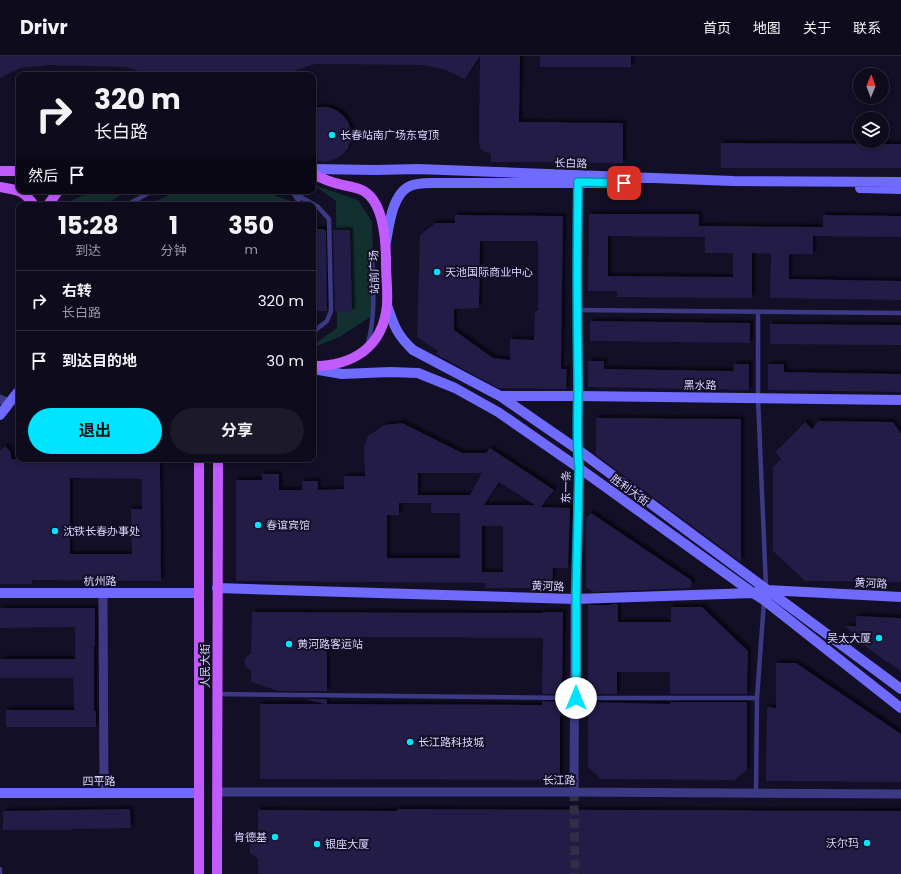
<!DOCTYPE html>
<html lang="zh">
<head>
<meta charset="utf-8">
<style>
	body { margin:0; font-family:Poppins,"Noto Sans SC",sans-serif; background:#1c1929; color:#f1f3f6; height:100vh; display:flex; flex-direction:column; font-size:15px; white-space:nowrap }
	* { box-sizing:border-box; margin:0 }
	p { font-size:13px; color:#9b9ba3 }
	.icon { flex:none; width:22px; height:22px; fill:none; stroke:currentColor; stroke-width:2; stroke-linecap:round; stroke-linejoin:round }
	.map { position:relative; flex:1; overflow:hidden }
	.sheet { position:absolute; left:16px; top:146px; width:300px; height:260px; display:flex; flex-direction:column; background:#0e0b1c; border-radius:8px; box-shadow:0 2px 6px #0003,0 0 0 1px #2e2b3b }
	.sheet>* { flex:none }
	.guide { position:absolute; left:16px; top:16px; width:300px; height:122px; border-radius:8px; box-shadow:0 2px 6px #0003,0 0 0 1px #2e2b3b; background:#0e0b1c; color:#f1f3f6; overflow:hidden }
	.needle { width:26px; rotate:1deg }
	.buttons { position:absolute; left:853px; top:12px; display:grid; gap:8px }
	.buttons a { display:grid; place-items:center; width:36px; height:36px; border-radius:50%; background:#0e0b1c; box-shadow:0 2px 6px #0003,0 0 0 1px #2e2b3b; font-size:20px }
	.pin { position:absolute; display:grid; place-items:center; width:34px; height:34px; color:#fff; margin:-17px; border-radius:8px; box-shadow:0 2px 6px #0006 }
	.me { position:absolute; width:44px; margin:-22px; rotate:0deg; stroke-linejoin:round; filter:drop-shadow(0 0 3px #0008) }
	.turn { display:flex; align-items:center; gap:14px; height:84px; padding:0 12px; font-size:18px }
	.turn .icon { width:52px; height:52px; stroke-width:2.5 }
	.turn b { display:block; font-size:28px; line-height:34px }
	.then { display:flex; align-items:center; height:38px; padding:0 12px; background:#0003; gap:8px; font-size:15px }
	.eta { display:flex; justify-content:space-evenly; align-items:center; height:68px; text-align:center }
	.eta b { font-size:24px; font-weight:700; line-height:28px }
	.action { display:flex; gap:8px; margin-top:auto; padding:8px 12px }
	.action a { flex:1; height:46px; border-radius:24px; background:#00e5ff; color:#111; font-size:16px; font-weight:700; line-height:46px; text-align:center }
	.action a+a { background:#1c1929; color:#f1f3f6 }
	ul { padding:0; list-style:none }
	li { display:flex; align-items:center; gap:12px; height:60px; padding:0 12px; border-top:1px solid #2e2b3b }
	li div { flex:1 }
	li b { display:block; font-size:15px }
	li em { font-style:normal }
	header { display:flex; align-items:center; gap:24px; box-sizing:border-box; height:56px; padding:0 20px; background:#0e0b1c; border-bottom:1px solid #2e2b3b }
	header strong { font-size:19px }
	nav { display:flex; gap:22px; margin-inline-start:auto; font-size:14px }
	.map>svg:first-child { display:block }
	.green { fill:#12302f }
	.building { fill:#241b47; fill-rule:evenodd; filter:url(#shadow) }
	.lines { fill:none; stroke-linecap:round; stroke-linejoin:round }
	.street-tunnel { stroke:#312d47; stroke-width:9; stroke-dasharray:9 4.5; stroke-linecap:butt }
	.lane { stroke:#3d3a85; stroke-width:4.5 }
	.street { stroke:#3d3a85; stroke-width:9 }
	.secondary { stroke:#6f6bff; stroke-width:10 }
	.primary { stroke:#c25bff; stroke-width:10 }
	.route-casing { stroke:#0095a6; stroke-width:10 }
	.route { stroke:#00e5ff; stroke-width:7 }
	.poi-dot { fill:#00e5ff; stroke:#130f26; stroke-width:1.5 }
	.labels { text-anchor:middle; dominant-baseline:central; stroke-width:4; stroke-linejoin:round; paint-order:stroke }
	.poi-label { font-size:11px; fill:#d9d4ff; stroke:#130f26; text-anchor:start }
	.street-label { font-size:11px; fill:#d9d4ff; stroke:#130f26 }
</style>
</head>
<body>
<header>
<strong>Drivr</strong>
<nav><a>首页</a><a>地图</a><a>关于</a><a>联系</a></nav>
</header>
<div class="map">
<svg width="901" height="818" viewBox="0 0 901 818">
	<defs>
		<filter id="shadow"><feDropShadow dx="3" dy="-3" stdDeviation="1" flood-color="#0009"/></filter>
	</defs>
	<rect width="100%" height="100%" fill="#130f26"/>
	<path class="green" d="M314 129 358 144 372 166 375 258 341 280 313 292V289L337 272 336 145Z
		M86 138 121 139 103 149H66L74 143Z
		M171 138 273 139 288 144 293 149H148Z"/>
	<path class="building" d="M0 0H520L519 66 623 67V107L491 106V97L485 96 480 92 479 86 480 0 465 23 446 14 424 9 340 8H315L281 19H147L143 16 125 11 48 9 21 12 0 22Z
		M540 0H631V11H540Z
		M319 51H328L336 54 343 59 348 66 351 74V83L348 92 342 99 335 103 326 106 317 105 313 104V53Z
		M721 87 901 88V112H721Z
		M589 158H699V170L823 171V159L901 160V181L813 180V198H789V223L901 225V244L770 242 771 198 752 197V242L617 241V235H588ZM608 180 705 181V197H733V221L608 220Z
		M455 159 563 160 561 313H567L566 333 498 332 436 298 438 295 417 281 420 179 435 167H455ZM480 185H538V255H535L534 284 510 283V304L493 302 454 274V253L479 252Z
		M313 173H324V174H326L327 255H313Z
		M333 174H350L352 256H336V255H335Z
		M590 265 750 267V287L590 285Z
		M770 268 901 269V289L770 288Z
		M588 305H604V313L733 315 734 308H749V334L588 331Z
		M768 308H784V316L901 318V336L768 334Z
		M596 362 741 363V506L596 399Z
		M818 365 893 366 901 378V526L805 525 773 495V411L781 403 775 396 805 366 812 373Z
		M402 367 462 397H486L490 392 554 434 541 451 570 452 568 512H553L552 532H485L486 527 236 525V424H262V418H279V434H302V425H318V434L344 433V420H365L364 391 368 380 384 369ZM418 417H482L470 439H418ZM499 426 535 449H484ZM399 447H431V457H460V502H387V459H399ZM482 470H503V516H482Z
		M5 390 11 396V403H160L161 525 32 524V528H0V395ZM70 422 142 423V453H131L132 498H70Z
		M591 457 691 524 692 528 690 532 593 536 586 531V462Z
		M611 548H618V566H671V551H702L748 595 747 638H670V616H617V638H588V549H612Z
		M0 552H95V590H94V655H96V671H6V654H74L73 622H0V603H75V571L0 572Z
		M252 556 543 557V556H563L562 638H542L543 582 327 581V635H279L251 626V614L246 611 244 605 246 601 251 597Z
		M856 560 901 562V615L870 594 845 570H856Z
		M776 607H796L901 678V726L766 725 767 651 776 652Z
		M305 643H327V648L542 649V645L560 646V724L260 723V648H324Z
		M588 646 670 648V646H747V714L734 724 601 723 588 711Z
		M130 753 131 772 71 773V774H3V755Z
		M397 753 901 755V818H258V803L250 797V780L258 776V754L397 755Z"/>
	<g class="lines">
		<path class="street-tunnel" d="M574 736 575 818"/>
		<path class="lane" d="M217 135 239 137
			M285 135 294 137 318 151 329 163 331 255 327 265 313 276
			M294 138 301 149
			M127 149 152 135
			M577 254 901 257
			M758 256V342L766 532
			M368 287C376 259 373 227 372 198
			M217 638 575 642H757
			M756 737 757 642 764 545
			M0 813V818"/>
		<path class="street" d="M0 343 9 347
			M103 537 104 737
			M217 736H574L901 738
			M574 736 575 543 579 412C576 386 579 360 578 333 577 264 577 195 578 126"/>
		<path class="secondary" d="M313 113 375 114 418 113 733 125 901 126
			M860 132 901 133
			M386 186C389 170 392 138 410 130 418 126 429 127 438 127H626
			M387 249C394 270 397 279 413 294L500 340 577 393 901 633
			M313 313 342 318 390 316 418 317 455 332 498 356 579 412 753 537 764 544 901 652
			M500 340H578L901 344
			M0 359 17 337
			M217 532 575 543 753 537 767 534 901 541
			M0 537H199
			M0 737H199"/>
		<path class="primary" d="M0 115H19
			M313 118C321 122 330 126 339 128 349 131 362 131 370 140 384 155 386 186 386 207 386 221 388 235 387 249 383 292 352 310 313 310
			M0 131C18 134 23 134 34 149
			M48 149 58 135
			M199 818V403
			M217 818 218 403"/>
	</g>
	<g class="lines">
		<defs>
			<path id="route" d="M576 642V543L579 412C576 384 578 356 578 327 577 260 577 193 578 126L624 127"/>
		</defs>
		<use href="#route" class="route-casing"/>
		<use href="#route" class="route"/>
	</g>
	<g class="poi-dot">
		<circle cx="332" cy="79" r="4"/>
		<circle cx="437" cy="216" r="4"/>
		<circle cx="258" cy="469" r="4"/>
		<circle cx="55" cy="475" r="4"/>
		<circle cx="879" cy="582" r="4"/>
		<circle cx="289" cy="588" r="4"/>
		<circle cx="410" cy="686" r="4"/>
		<circle cx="275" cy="781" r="4"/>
		<circle cx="867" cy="787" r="4"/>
		<circle cx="317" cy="788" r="4"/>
	</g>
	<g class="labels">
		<g class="poi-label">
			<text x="340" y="79">长春站南广场东穹顶</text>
			<text x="445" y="216">天池国际商业中心</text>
			<text x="266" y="469">春谊宾馆</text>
			<text x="63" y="475">沈铁长春办事处</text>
			<text x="871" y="582" text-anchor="end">吴太大厦</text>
			<text x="297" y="588">黄河路客运站</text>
			<text x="418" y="686">长江路科技城</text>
			<text x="267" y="781" text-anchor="end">肯德基</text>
			<text x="859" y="787" text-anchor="end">沃尔玛</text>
			<text x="325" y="788">银座大厦</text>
		</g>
		<g class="street-label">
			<text transform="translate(571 107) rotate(2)">长白路</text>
			<text transform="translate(374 216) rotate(-91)">站前广场</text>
			<text transform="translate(700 329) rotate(1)">黑水路</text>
			<text transform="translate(566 431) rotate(-89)">东一条</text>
			<text transform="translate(630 434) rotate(36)">胜利大街</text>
			<text x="100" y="525">杭州路</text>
			<text transform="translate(871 527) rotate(3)">黄河路</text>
			<text transform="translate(548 530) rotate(2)">黄河路</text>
			<text transform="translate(205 610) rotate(-90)">人民大街</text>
			<text x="559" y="724">长江路</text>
			<text x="99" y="725">四平路</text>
		</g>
	</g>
</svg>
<div class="buttons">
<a><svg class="needle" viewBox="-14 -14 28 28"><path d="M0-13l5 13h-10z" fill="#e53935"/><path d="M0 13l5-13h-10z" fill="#9b9ba3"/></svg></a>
<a><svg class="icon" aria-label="layers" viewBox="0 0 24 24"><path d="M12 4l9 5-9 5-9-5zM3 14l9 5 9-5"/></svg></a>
</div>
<div class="pin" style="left:624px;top:127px;background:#d93025"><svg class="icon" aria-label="arrive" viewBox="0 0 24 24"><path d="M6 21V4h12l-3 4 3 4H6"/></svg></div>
<svg class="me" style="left:576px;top:642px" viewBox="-20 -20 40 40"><circle r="19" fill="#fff"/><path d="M0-13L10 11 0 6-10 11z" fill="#00e5ff"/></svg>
<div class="guide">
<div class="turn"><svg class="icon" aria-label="right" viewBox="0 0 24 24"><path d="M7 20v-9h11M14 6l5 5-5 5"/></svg><div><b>320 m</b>长白路</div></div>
<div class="then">然后<svg class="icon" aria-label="arrive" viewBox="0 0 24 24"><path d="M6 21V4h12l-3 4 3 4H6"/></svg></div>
</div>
<section class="sheet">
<div class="eta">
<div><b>15:28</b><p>到达</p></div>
<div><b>1</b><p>分钟</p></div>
<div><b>350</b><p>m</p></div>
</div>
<ul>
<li><svg class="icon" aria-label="right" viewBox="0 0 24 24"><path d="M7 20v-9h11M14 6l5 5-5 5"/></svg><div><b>右转</b><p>长白路</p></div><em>320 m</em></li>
<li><svg class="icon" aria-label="arrive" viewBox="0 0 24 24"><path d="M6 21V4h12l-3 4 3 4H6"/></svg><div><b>到达目的地</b></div><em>30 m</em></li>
</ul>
<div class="action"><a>退出</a><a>分享</a></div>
</section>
</div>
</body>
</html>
